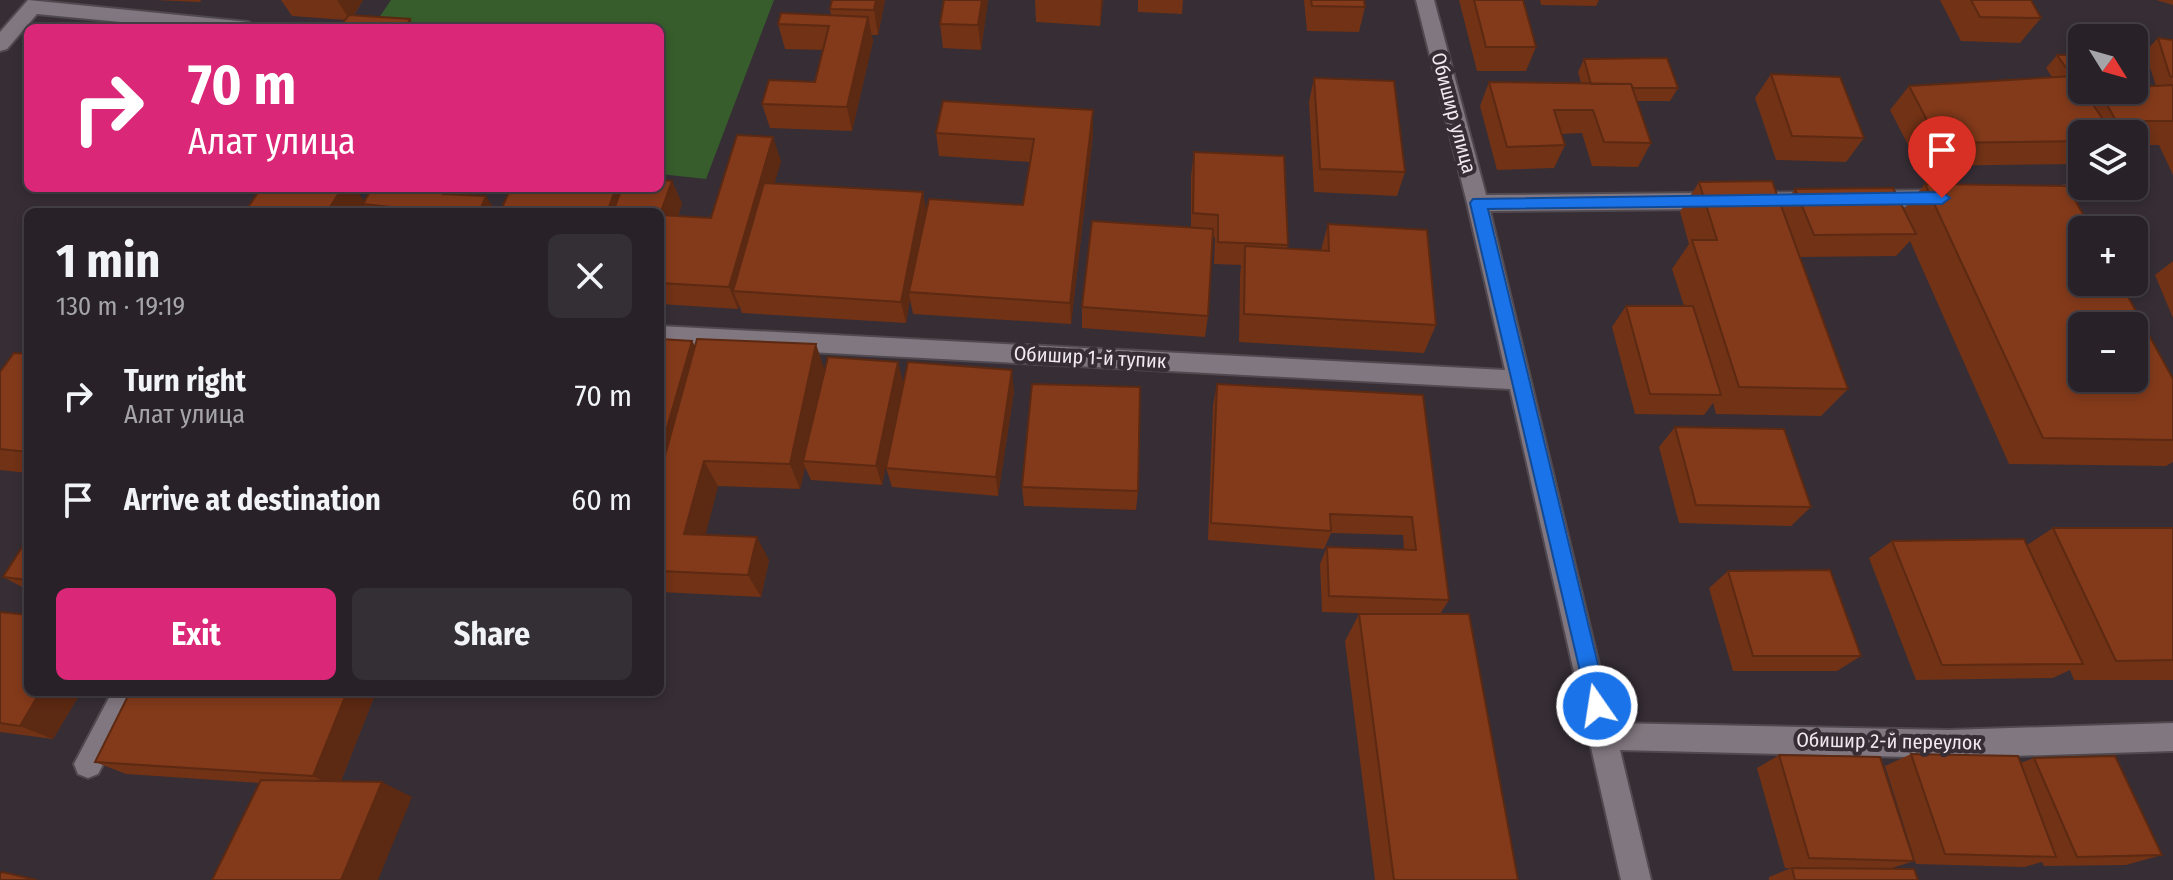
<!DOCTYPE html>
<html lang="en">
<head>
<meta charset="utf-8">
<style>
	body { margin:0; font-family:"Fira Sans Condensed",sans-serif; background:#342f34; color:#f1f3f6; height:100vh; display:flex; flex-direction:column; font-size:30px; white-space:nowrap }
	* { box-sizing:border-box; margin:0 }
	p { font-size:26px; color:#a5a4a8 }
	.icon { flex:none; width:44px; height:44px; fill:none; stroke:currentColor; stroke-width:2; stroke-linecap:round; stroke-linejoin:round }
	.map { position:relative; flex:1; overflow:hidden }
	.side { position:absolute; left:24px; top:208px; width:640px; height:488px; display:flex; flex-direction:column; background:#282228; border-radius:12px; box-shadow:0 4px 12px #0003,0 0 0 2px #443f45 }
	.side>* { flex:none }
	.banner { position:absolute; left:24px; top:24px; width:640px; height:168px; border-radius:12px; box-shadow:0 4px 12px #0003,0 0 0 2px #443f45; background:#db2777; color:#fff; overflow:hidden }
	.needle { width:52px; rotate:127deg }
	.tools { position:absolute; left:2068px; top:24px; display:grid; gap:16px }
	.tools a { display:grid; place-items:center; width:80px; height:80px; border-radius:12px; background:#282228; box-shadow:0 4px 12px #0003,0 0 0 2px #443f45; font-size:40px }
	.pin { position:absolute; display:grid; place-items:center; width:68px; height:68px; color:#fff; margin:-82px -34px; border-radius:50% 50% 50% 0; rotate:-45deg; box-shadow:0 0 8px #0007 }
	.pin .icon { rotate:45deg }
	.me { position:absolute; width:88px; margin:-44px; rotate:347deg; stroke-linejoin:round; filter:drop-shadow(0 0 6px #0008) }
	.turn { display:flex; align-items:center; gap:28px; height:168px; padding:0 32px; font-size:36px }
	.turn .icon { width:104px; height:104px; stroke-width:2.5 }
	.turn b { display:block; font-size:56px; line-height:68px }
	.round { display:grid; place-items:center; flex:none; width:84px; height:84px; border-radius:12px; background:#342f34 }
	.headline { display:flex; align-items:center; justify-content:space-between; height:136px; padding:0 32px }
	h1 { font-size:48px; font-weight:700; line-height:60px }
	.primary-button { display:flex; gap:16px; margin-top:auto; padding:16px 32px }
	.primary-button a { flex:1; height:92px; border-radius:12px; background:#db2777; color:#fff; font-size:32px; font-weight:700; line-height:92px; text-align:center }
	.primary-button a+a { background:#342f34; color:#f1f3f6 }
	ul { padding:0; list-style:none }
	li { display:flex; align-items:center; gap:24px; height:104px; padding:0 32px }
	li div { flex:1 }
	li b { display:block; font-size:30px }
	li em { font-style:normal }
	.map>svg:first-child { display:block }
	.green { fill:#365d2b }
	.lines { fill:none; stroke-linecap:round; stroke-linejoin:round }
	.minor-casing { stroke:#50494f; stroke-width:4 }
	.minor { fill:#817780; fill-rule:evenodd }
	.wall { fill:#713216 }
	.shaded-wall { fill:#5c2912 }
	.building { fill:#833a1a; stroke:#5c2912; stroke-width:2; fill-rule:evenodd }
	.route { fill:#1a73e8; stroke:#114b97; stroke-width:2 }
	.labels { text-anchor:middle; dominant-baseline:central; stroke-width:8; stroke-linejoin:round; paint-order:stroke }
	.street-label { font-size:20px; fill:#f0eaef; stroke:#362d35 }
</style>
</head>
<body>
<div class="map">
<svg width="2173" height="880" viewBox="0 0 2173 880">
	<rect width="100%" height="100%" fill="#362d35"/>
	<path class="green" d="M391 0H774L706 179 660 174V28H372Z"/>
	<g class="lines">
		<defs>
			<path id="minor" d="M28 0 248 22 257 28H183L37 14 7 49 0 51V32Z
				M1416 0H1434L1486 195 1820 192 1827 194 1831 200 1827 206 1820 208 1490 211 1613 723 1948 730 2173 723V751L1948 758 1620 750 1651 880H1621L1510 389 660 344V326L1505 370 1467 203Z
				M2082 182V186H2103L2100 192C2078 200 2057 210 2034 203L2030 197 2034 191C2050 186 2064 189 2082 182Z
				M1944 190 1951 192 1955 198 1951 204 1944 206 1869 207 1862 205 1858 199 1862 193 1869 191Z
				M112 692H141L98 774 88 778 78 774 74 764Z"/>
		</defs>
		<use href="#minor" class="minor-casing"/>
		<use href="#minor" class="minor"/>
	</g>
	<path class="wall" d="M155 0H201L200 2Z
		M281 0H363L354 15 410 19 415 28H339L345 20 292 16Z
		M885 0 878 35H871L873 41 852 131 770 128 762 104 815 82 823 50 785 49 778 24 831 15 830 9Z
		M988 0 981 50 943 48 940 24Z
		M1035 0H1103L1100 26 1036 22Z
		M1138 0H1183L1182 14 1138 12Z
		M1304 0H1364L1365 7 1359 32 1307 31Z
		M1459 0H1523L1536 47 1526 71H1477Z
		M1540 0H1599L1596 6 1541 5Z
		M1940 0H2031L2041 18 2020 43 1961 41Z
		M2156 0H2173V5Z
		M2158 38 2173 40V175L2159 145H2134V134H2082V164L1919 166 1890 110 1909 86 2052 77 2046 68 2057 55H2082V90H2134L2156 86 2145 52Z
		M1584 59 1678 88 1670 101H1637L1651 143 1638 167 1592 166 1582 133 1561 134 1565 145 1554 168 1497 170 1480 106 1489 82 1581 83 1578 72Z
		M1771 74 1864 138 1846 162 1776 160 1755 98Z
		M1314 78 1405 172 1397 196 1314 192 1309 102Z
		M936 133 1093 134 1071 324 913 314 910 299 906 323 742 313 739 305 738 309 660 304V212L672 181 682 204 678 216 711 218 781 161 774 184 923 192 926 211 1023 205 1030 162 939 156Z
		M1194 152 1288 245 1287 248 1321 250 1328 224 1436 325 1424 353 1239 342 1240 275 1241 265 1214 264 1215 237H1213L1208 316 1205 337 1082 328V307L1191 227V176Z
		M1699 182 1782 207 1795 189 1904 209 1925 184 2173 379V462L2166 466 2009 464 1910 241 1896 256 1800 257 1848 389 1821 416 1716 414 1713 403 1704 415 1635 414 1612 327 1626 306H1684L1672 269 1689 244 1680 212Z
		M261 188H354L365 202 469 195 496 212H369L364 205 359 212H245Z
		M2173 261V318L2155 275Z
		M660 339 692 341 695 346 825 371 898 362 903 383 882 485 811 480 805 467 800 489 718 486 705 535 769 560 761 597 660 592Z
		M28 354V473L0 470V372Z
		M1217 384 1423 395 1449 600 1440 614 1518 880H1375L1345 641 1359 614H1383L1322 612 1320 564 1327 547 1404 550 1403 535 1331 533 1324 549 1208 540 1213 405Z
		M1014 391 998 496 892 487 886 468Z
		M1675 427 1811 507 1791 526 1679 523 1659 447Z
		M1022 487 1138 491 1136 510 1024 506Z
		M2053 528H2173V680H2074L2070 670 2053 678 1916 680 1869 558 1892 541 2027 545Z
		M28 538V590L3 577Z
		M1728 571 1861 656 1837 671H1733L1709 588Z
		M0 612 28 692H81L53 739 0 732Z
		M130 692H376L341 781 412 797 259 783 126 774 95 762Z
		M1911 754 2020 763 2034 758 2162 855 2126 865 2044 866 2042 862 2024 867 1916 864 1885 766Z
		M1779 755 1914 861 1892 868 1918 880H1769V877L1791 868H1785L1757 768Z"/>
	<path class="shaded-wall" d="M337 0H363L350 20Z
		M876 0H885L878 35 874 10Z
		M982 0H988L981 50 978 25Z
		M1101 0H1103L1100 26Z
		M868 17 873 41 852 131 847 107Z
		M410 19 415 28H405Z
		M1093 110V134L1071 324 1070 303Z
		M773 137 781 161 743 292 733 291 739 305 738 309 729 287Z
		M672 181 682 204 670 238 660 215Z
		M342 188H354L365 202 359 212H327Z
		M445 188H472L460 212 443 194Z
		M616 188H637L627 212H607Z
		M923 192 927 215 909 292 910 299 906 323 901 302Z
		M486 196 496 212H479Z
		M692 341 703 362 669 481 660 467V452Z
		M816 344 825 371 803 461 805 467 800 489 790 464Z
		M898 362 903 383 882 485 876 466Z
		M1012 370 1014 391 998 496 996 477Z
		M704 461 718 486 700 557 684 534Z
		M757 537 769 560 761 597 748 575Z
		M40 692H81L53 739 20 726Z
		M347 692H376L338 788 313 776Z
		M382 782 412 797 378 880H341Z"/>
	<path class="building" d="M832 0H876L874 10 830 9Z
		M944 0H982L978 25 940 24Z
		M1311 0H1364L1365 7 1312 6Z
		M1474 0H1523L1536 47H1486Z
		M1971 0H2031L2041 18 1980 17Z
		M781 13 868 17 847 107 762 104 769 80 815 82 829 26 778 24Z
		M349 15 410 19 405 28H339Z
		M136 26 160 28H134Z
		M2158 38 2173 40V77L2170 76Z
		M2057 55H2082V85L2080 86 2074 76H2072Z
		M1667 58 1678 88H1633L1631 84H1591L1584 59Z
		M1771 74 1840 77 1864 138 1792 136Z
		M2074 76 2082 88V90H2083L2113 134H2082V141L1939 143 1909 86Z
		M1314 78 1394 81 1405 172 1320 169Z
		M1489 82 1631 84 1651 143 1604 142 1593 110H1554L1565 145 1507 147Z
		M2173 85V121H2116L2099 90H2134V87Z
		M943 101 1093 110 1070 303 909 292 929 199 1023 205 1034 139 936 133Z
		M737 135 773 137 729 287 660 283V215L711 218Z
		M1194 152 1284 156 1288 245 1218 242V215L1193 213Z
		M660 180 672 181 660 214V212H613L622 188H660Z
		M1772 181 1848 389 1739 387 1692 240H1717L1699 182Z
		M764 183 923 192 901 302 733 291Z
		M1925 184 2067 186 2092 230H2082V282H2120L2173 379V440L2043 438ZM2082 326H2134V378H2082Z
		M261 188H342L327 212H245Z
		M372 188H445L443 194 486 196 479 212H389L392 207 363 204Z
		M511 188H616L607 212H500Z
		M1893 188 1916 234 1814 235 1795 189Z
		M1092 221 1213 229 1208 316 1082 307Z
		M1328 224 1427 230 1436 325 1244 314 1245 246 1329 251Z
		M1626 306H1693L1721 395 1650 394Z
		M660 339 692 341 660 452Z
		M697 339 816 344 790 464 704 461 684 534 757 537 748 575 660 571V474Z
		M14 353 28 354V452L0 449V372Z
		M828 357 898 362 876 466 803 461Z
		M908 362 1012 370 996 477 886 468Z
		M1032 384 1140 387 1138 491 1022 487Z
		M1217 384 1423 395 1449 600 1329 596 1327 547 1416 550 1412 517 1330 514 1331 531 1211 523Z
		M1675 427 1784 429 1811 507 1696 505Z
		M2053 528H2173V660L2116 661Z
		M28 538V580L3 577Z
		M2024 539 2083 664 1942 665 1892 541Z
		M1830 570 1861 656H1753L1728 571Z
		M0 612 28 615V692H40L20 726 0 723Z
		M1359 614H1469L1518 880H1394Z
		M130 692H347L313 776 95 762Z
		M1911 754 2018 756 2056 857 1945 854Z
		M1779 755 1880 757 1914 861 1809 858Z
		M2115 756 2162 855 2077 857 2034 758Z
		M261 780 382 782 341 880H212Z
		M1792 868 1914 869 1918 880H1795Z
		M2 872 37 880H0V874Z"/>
	<path class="route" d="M1942 192 1950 198 1942 204 1488 209 1608 706 1605 714 1597 716 1590 714 1470 203 1473 199Z"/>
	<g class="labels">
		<g class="street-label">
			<text transform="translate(1454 113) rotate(75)">Обишир улица</text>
			<text transform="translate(1090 357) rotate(3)">Обишир 1-й тупик</text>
			<text transform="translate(1889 741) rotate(1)">Обишир 2-й переулок</text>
		</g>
	</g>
</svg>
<div class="tools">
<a><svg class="needle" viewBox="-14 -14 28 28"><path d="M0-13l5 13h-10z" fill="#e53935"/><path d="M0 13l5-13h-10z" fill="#a5a4a8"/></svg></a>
<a><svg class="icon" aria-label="layers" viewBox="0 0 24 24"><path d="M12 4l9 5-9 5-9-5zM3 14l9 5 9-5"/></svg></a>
<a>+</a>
<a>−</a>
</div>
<div class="pin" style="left:1942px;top:198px;background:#d93025"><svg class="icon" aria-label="arrive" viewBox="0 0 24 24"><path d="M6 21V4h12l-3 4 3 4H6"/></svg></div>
<svg class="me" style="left:1597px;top:706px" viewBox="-20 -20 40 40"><circle r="17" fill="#1a73e8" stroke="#fff" stroke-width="3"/><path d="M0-11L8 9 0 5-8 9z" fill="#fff"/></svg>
<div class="banner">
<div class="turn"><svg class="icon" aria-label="right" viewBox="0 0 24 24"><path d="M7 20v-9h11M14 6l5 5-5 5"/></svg><div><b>70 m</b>Алат улица</div></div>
</div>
<section class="side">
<div class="headline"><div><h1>1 min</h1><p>130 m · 19:19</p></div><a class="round"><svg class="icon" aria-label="close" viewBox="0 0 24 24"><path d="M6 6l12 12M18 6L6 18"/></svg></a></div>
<ul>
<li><svg class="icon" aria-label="right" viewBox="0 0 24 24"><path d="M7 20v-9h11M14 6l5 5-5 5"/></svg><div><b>Turn right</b><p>Алат улица</p></div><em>70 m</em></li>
<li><svg class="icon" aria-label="arrive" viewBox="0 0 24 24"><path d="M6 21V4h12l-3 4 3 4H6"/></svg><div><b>Arrive at destination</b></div><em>60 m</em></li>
</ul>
<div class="primary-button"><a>Exit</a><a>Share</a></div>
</section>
</div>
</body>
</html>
